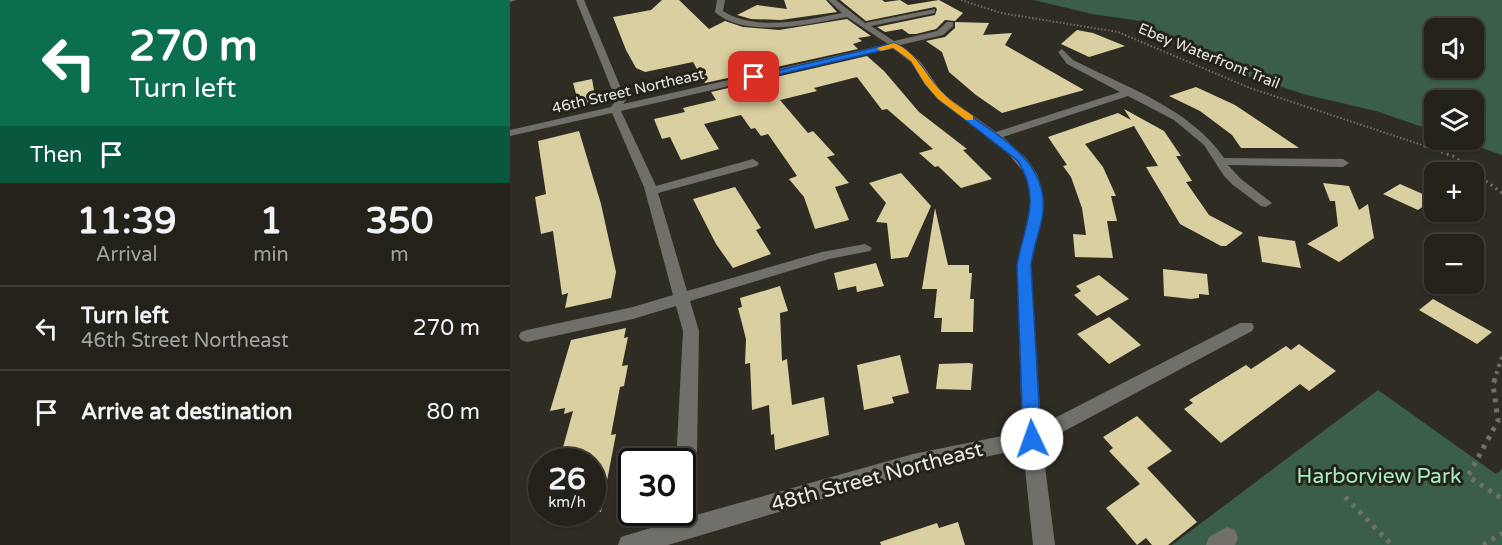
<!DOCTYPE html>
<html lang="en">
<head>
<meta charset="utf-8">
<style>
	body { margin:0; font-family:"Varela Round",sans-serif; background:#2b2923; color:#f1f3f6; height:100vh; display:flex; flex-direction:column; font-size:22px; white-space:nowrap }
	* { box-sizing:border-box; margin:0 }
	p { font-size:20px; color:#a3a3a2 }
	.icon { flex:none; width:33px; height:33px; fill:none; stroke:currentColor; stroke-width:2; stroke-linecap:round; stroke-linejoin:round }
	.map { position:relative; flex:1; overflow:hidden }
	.side { display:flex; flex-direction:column; background:#23211a; width:510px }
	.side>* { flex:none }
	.guide { background:#0b6e4f; color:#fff; overflow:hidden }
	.tools { position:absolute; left:914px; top:18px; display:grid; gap:12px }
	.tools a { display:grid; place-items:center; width:60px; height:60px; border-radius:12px; background:#23211a; box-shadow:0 2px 4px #0004,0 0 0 2px #403e39; font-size:30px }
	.speed { position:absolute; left:18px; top:448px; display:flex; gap:12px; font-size:30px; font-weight:700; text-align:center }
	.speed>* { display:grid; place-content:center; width:78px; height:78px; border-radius:50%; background:#23211a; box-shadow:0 2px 4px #0004,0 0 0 2px #403e39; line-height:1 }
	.speed small { font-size:15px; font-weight:400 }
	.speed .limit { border:3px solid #111; border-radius:9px; background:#fff; color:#111 }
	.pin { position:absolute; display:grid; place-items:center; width:51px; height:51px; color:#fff; margin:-26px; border-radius:12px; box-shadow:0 3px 9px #0006 }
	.me { position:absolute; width:66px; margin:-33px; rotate:357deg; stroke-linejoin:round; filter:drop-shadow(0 0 4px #0008) }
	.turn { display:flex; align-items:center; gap:21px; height:126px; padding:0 30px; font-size:27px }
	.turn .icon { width:78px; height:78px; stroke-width:2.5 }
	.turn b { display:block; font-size:42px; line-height:51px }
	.then { display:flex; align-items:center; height:57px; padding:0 30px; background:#0003; gap:12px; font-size:22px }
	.eta { display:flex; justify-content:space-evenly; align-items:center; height:102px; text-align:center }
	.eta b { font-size:36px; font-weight:800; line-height:42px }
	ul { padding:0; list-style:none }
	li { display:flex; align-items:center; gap:18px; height:84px; padding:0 30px; border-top:2px solid #403e39 }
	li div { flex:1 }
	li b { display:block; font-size:22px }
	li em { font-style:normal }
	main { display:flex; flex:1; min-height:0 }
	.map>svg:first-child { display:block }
	.green { fill:#3a5e49; fill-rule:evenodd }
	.building { fill:#dacfa0 }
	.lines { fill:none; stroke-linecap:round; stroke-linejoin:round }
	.path-far3 { stroke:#716f67; stroke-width:2; stroke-dasharray:1.5 2; stroke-linecap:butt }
	.path-far2 { stroke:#716f67; stroke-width:3; stroke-dasharray:2 4; stroke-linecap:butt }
	.path-far1 { stroke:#716f67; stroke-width:4; stroke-dasharray:3 4.5; stroke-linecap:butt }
	.path { stroke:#716f67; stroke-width:5; stroke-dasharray:4 6; stroke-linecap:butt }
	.minor { fill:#716f6a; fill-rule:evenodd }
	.route { fill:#1a73e8; stroke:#114b97; stroke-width:1.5 }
	.slow { fill:#f59e0b }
	.labels { text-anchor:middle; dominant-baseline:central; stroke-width:6; stroke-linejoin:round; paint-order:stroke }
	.far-street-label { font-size:15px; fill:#eae8e2; stroke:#252319 }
	.near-park-label { font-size:21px; fill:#a3ecc2; stroke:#252319 }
	.near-street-label { font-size:21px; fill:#eae8e2; stroke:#252319 }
</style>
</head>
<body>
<main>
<section class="side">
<div class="guide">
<div class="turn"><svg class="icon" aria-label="left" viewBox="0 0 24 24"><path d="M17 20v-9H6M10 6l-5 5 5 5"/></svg><div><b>270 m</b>Turn left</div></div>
<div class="then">Then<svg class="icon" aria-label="arrive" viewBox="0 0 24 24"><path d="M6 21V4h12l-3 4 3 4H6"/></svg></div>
</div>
<div class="eta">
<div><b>11:39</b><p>Arrival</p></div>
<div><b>1</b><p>min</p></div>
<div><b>350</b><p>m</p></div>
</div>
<ul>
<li><svg class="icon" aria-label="left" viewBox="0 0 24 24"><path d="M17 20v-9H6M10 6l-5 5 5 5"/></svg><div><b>Turn left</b><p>46th Street Northeast</p></div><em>270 m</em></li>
<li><svg class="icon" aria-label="arrive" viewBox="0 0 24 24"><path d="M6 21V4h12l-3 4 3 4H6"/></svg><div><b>Arrive at destination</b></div><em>80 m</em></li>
</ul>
</section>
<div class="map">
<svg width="992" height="545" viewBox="0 0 992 545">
	<rect width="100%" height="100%" fill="#2f2c23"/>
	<path class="green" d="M524 0H992V155L949 140H963V100H924V131L866 111 797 95 737 76 660 41 637 22 582 14ZM924 28H963V68H924Z
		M868 390 986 474 992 469V545H662Z"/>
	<path class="building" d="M152 0H169L199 29 215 21 233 27 269 30 337 19 361 36 348 38 352 41 343 44 348 49 195 83 183 62 135 72 126 68 116 50 103 17 141 10Z
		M274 0H316L327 12 271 20 241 19 227 15 247 5 277 9Z
		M330 0H372L375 2 390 0 398 5 429 0 453 13 445 21 435 20 426 29 406 34H399L392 29 375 32 367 27 425 15 427 9 425 7 356 21Z
		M445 22 479 23 473 35 502 33 495 45 574 90 492 113 466 95 439 72 432 52 416 41 435 37 445 28Z
		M567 30 583 33 615 46 579 57 551 44Z
		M357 56 374 71 409 112 457 149 453 150 482 179 451 188 428 166 425 167 409 153 423 149 377 109 372 110 347 77 304 88 307 91 270 100 298 133 303 131 325 155 317 157 339 183 325 187 339 220 305 229 294 197 279 179 287 176 281 167 258 134 251 136 245 128 241 129 231 115 194 124 209 149 171 160 160 137 152 139 144 119 175 112 173 108 206 100 201 92Z
		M82 79 86 101 69 105 63 83Z
		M686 87 725 105 789 148H731L722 135 690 111 659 96Z
		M614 109 654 131 671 156H666L682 181 676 182 699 215 733 233 716 246H711L670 224 636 167 648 166 624 126 575 144 593 167 606 196H601L607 221H597L603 258 565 257 563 234 576 235 572 208 561 177 553 166 557 165 538 137 608 113 621 120Z
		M69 131 91 204 106 272 101 298 55 308 58 293 52 295 43 231 31 234 25 197 36 194 28 141Z
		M391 173 421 206 398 257 381 259 377 223 366 222 376 203 359 183Z
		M813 183 839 186 849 210 858 204 864 238 829 262 797 244 828 226 825 201H820Z
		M890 184 924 199 908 210 873 194Z
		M225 187 251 228 246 230 261 254 223 268 206 244 183 199Z
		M425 208 438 265H459V273H462L460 299H464L463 332H431L432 318H424L427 289H412Z
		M748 236 785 241 791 268 752 262Z
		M366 263 374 286 347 292 346 286 328 290 324 273Z
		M653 269 697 274 699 295 689 294V298L681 299 654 296Z
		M589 275 619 299 587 316 564 295 571 291 566 286Z
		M270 286 278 311 270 313 272 361 277 359 282 405 314 397 319 435 265 450 264 434 261 435 259 405 242 410 240 363 235 364 236 339 228 308 232 307 230 298Z
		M923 299 982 332 967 344 909 310Z
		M599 317 631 345 599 364 567 334Z
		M116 328 114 338 118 337 112 366 118 365 114 386 110 387 101 435 106 434 91 512 82 511V462H49L63 411 54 414 55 408 40 411 61 340Z
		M789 344 826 371 799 391 790 384 711 443 674 409 683 403 679 400 736 365 741 369 776 346 781 350Z
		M390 355 399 393 382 397 384 403 354 410 347 365Z
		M459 363 463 364 461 390 426 389 429 364Z
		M627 416 662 451 637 468 687 522 658 545H642L636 538 627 545 596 508 630 484 599 451 603 448 593 437Z
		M448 522 455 545H371L370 542 427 523 429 528Z"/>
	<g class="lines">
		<path class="path-far3" d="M451 0 491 13 608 32 740 88 918 147"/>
		<path class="path-far2" d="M914 146 943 156 992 193"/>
		<path class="path-far1" d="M984 381 992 357"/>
		<path class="path" d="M985 379 983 384 988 421 958 476 992 499
			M835 497 882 545
			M973 545 992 533"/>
		<path class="minor" d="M0 0H6L0 2Z
			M66 0H74L116 100 113 104 378 44 337 17C301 24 235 39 205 12L207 0H215L213 11C246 32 296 20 332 13L318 0H326L355 23 425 9V13L361 26 384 41 427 31 437 22H443V26L433 35 390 45 410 61 433 94 486 132 610 92 557 64 548 52 552 49 563 60C614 86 681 109 714 158L833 159 839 163 833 167 718 165 731 179 762 203 756 207 751 206 723 185 714 176 694 145 664 120 618 96 493 137 516 158 527 174 532 189V218L521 265 531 425 730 323H742L744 327 742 331 532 443 545 545H523L513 449 403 472 158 545H108L111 537 163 521 164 513H172V462H166L173 331 166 306 123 319 17 342 11 340 9 336 11 332 17 330 123 307 163 295 134 187 102 113 0 136V130L101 107 106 100ZM383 48 404 65 427 98 496 151 515 174 520 189V208L507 265 512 432 403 454 186 515 189 331 180 301 319 259 360 251 362 248 355 244 312 252 177 291 148 193 247 166 249 163 243 159 146 186 111 111Z
			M717 527 725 530 728 538 725 545H696L699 537Z"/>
	</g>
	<path class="route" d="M384 43C409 53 416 78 434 95 470 129 539 152 533 212 531 229 523 247 521 265L531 439 528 445 522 447 516 445 513 439 507 265C514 225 532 200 508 161L428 99 415 84 401 61 383 48 244 80 240 77Z"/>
	<path class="slow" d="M384 43C408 53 415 76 433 93 441 102 453 109 463 116V120H456L428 99 415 84 401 61 383 48 371 51 367 48Z"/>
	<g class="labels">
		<g class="far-street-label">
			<text transform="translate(699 56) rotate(22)">Ebey Waterfront Trail</text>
			<text transform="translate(118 91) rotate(-13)">46th Street Northeast</text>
		</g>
		<g class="near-park-label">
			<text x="869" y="476">Harborview Park</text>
		</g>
		<g class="near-street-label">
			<text transform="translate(367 477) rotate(-15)">48th Street Northeast</text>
		</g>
	</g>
</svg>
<div class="tools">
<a><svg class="icon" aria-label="sound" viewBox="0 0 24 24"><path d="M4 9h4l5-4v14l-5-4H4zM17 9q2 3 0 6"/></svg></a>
<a><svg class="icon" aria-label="layers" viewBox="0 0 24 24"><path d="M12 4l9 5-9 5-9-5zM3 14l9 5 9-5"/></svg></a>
<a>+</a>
<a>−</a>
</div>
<div class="speed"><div>26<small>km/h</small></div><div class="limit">30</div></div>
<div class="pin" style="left:244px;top:77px;background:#d93025"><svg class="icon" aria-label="arrive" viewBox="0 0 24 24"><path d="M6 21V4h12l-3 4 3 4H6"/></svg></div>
<svg class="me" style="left:522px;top:439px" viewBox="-20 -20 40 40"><circle r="19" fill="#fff"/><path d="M0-13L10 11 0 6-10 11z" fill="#1a73e8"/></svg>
</div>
</main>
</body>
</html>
